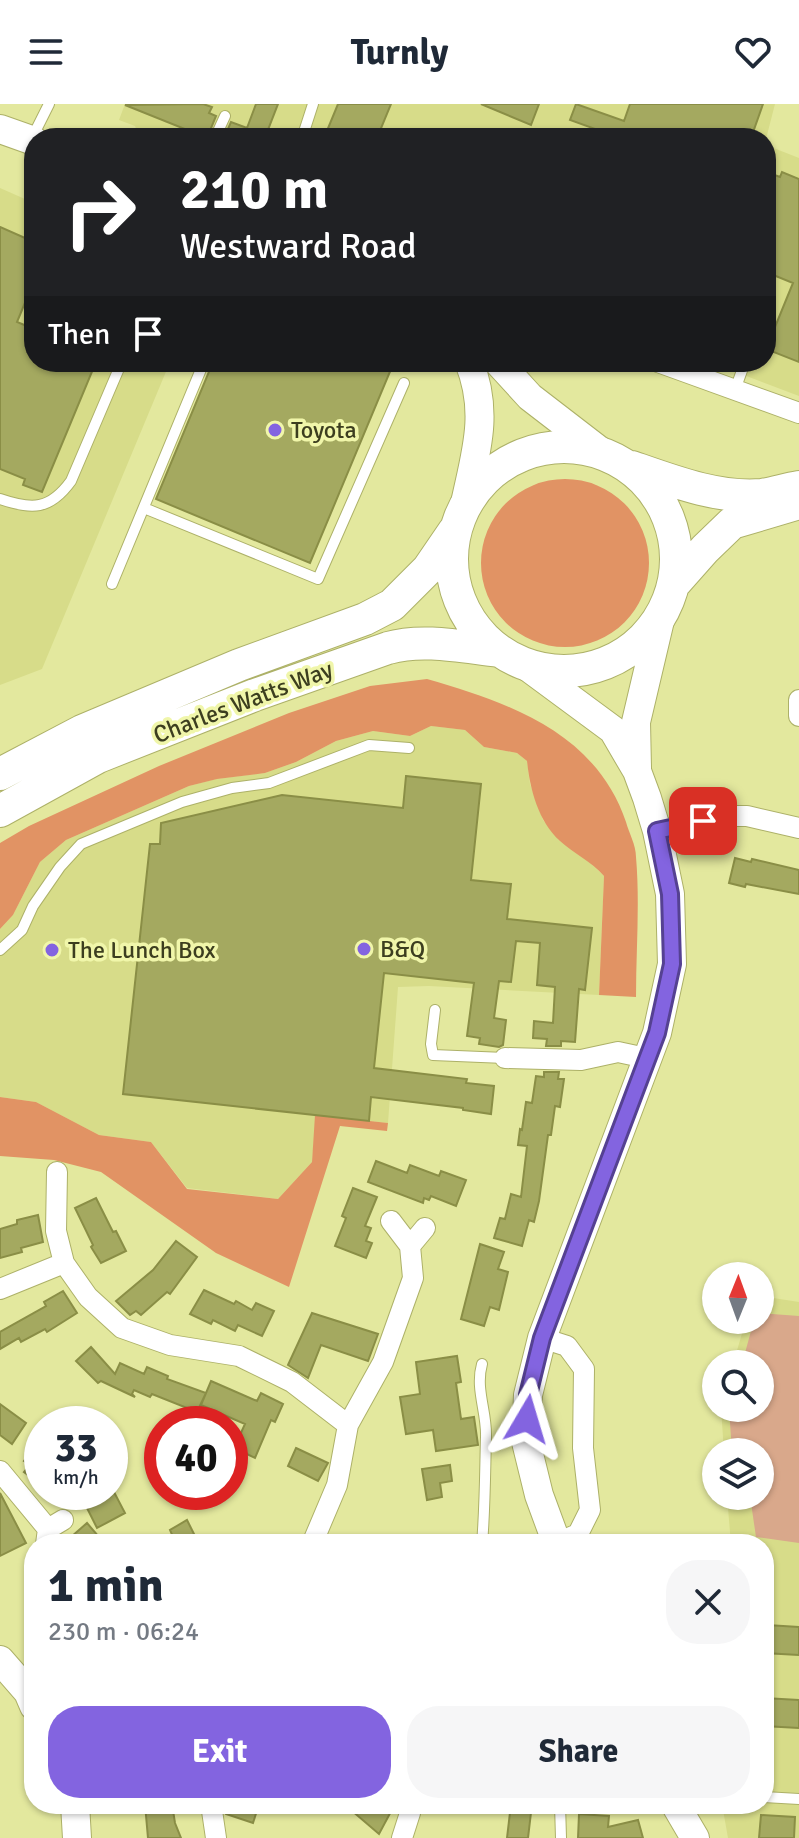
<!DOCTYPE html>
<html lang="en">
<head>
<meta charset="utf-8">
<style>
	body { margin:0; font-family:Signika,sans-serif; background:#f6f6f7; color:#1f2937; height:100vh; display:flex; flex-direction:column; font-size:30px; white-space:nowrap }
	* { box-sizing:border-box; margin:0 }
	p { font-size:26px; color:#747a83 }
	.icon { flex:none; width:44px; height:44px; fill:none; stroke:currentColor; stroke-width:2; stroke-linecap:round; stroke-linejoin:round }
	.map { position:relative; flex:1; overflow:hidden }
	.details { position:absolute; left:24px; top:1430px; width:750px; height:280px; display:flex; flex-direction:column; background:#fff; border-radius:32px; box-shadow:0 2px 6px #0004 }
	.details>* { flex:none }
	.banner { position:absolute; left:24px; top:24px; width:752px; height:244px; border-radius:32px; box-shadow:0 2px 6px #0004; background:#202124; color:#fff; overflow:hidden }
	.needle { width:52px; rotate:1deg }
	.tools { position:absolute; left:702px; top:1158px; display:grid; gap:16px }
	.tools a { display:grid; place-items:center; width:72px; height:72px; border-radius:50%; background:#fff; box-shadow:0 2px 6px #0004; font-size:40px }
	.speed { position:absolute; left:24px; top:1302px; display:flex; gap:16px; font-size:40px; font-weight:700; text-align:center }
	.speed>* { display:grid; place-content:center; width:104px; height:104px; border-radius:50%; background:#fff; box-shadow:0 2px 6px #0004; line-height:1 }
	.speed small { font-size:20px; font-weight:400 }
	.speed .limit { border:12px solid #d22; background:#fff; color:#111 }
	.pin { position:absolute; display:grid; place-items:center; width:68px; height:68px; color:#fff; margin:-34px; border-radius:16px; box-shadow:0 4px 12px #0006 }
	.me { position:absolute; width:88px; margin:-44px; rotate:7deg; stroke-linejoin:round; filter:drop-shadow(0 0 6px #0008) }
	.turn { display:flex; align-items:center; gap:28px; height:168px; padding:0 24px; font-size:36px }
	.turn .icon { width:104px; height:104px; stroke-width:2.5 }
	.turn b { display:block; font-size:56px; line-height:68px }
	.then { display:flex; align-items:center; height:76px; padding:0 24px; background:#0003; gap:16px; font-size:30px }
	.round { display:grid; place-items:center; flex:none; width:84px; height:84px; border-radius:32px; background:#f6f6f7 }
	.headline { display:flex; align-items:center; justify-content:space-between; height:136px; padding:0 24px }
	h1 { font-size:48px; font-weight:700; line-height:60px }
	.button { display:flex; gap:16px; margin-top:auto; padding:16px 24px }
	.button a { flex:1; height:92px; border-radius:32px; background:#8364e0; color:#fff; font-size:32px; font-weight:700; line-height:92px; text-align:center }
	.button a+a { background:#f6f6f7; color:#1f2937 }
	header { display:flex; justify-content:space-between; align-items:center; height:104px; padding:0 24px; background:#fff; font-size:36px; font-weight:700 }
	.map>svg:first-child { display:block }
	.built { fill:#d7dc89 }
	.green { fill:#d9a88b }
	.forest { fill:#e19364 }
	.building { fill:#a4a960; stroke:#8a8e46; stroke-width:2 }
	.lines { fill:none; stroke-linecap:round; stroke-linejoin:round }
	.lane-casing { stroke:#adb168; stroke-width:12 }
	.street-casing { stroke:#adb168; stroke-width:22 }
	.secondary-casing { stroke:#adb168; stroke-width:30 }
	.primary-casing { stroke:#adb168; stroke-width:34 }
	.lane { stroke:#fff; stroke-width:10 }
	.street { stroke:#fff; stroke-width:20 }
	.secondary { stroke:#fff; stroke-width:28 }
	.primary { stroke:#fff; stroke-width:32 }
	.route-casing { stroke:#554192; stroke-width:20 }
	.route { stroke:#8364e0; stroke-width:14 }
	.poi-dot { fill:#8364e0; stroke:#f0f6aa; stroke-width:3 }
	.labels { text-anchor:middle; dominant-baseline:central; stroke-width:7; stroke-linejoin:round; paint-order:stroke }
	.poi-label { font-size:24px; fill:#3c3e1f; stroke:#f0f6aa; text-anchor:start }
	.street-label { font-size:24px; fill:#3c3e1f; stroke:#f0f6aa }
</style>
</head>
<body>
<header><svg class="icon" aria-label="menu" viewBox="0 0 24 24"><path d="M4 6h16M4 12h16M4 18h16"/></svg>Turnly<svg class="icon" aria-label="heart" viewBox="0 0 24 24"><path d="M12 20l-8-8c-3-5 5-10 8-4 3-6 11-1 8 4z"/></svg></header>
<div class="map">
<svg width="799" height="1734" viewBox="0 0 799 1734">
	<rect width="100%" height="100%" fill="#e3e89e"/>
	<path class="built" d="M125 0H775L766 35 135 34 137 27 135 22 119 16Z
		M766 41 799 54V292L723 263 725 258H766Z
		M0 84 34 99V258H170L42 565 0 581Z
		M431 622 465 626 484 643 517 649 527 657 530 680 543 716 559 736 586 755 604 772 599 891 429 882 398 883 388 1019 316 1011 312 1058 278 1095 187 1084 151 1038 99 1031 36 998 0 993V825L13 811 40 758 66 736 189 682 216 675 265 669 296 658 336 637 373 627 410 632Z
		M760 1192 799 1198V1734H728L722 1700H764V1440H731L727 1392H760V1348H724L721 1304H760V1260H733L746 1216H760Z"/>
	<path class="green" d="M760 1209 799 1212V1439L756 1433 750 1392H760V1348H732L729 1304H760V1260H742L754 1216H760Z"/>
	<path class="forest" d="M481 459a84 84 0 1 1 168 0a84 84 0 1 1-168 0Z
		M427 575C510 599 596 629 626 718 629 729 636 741 636 753 640 799 636 847 636 893L599 891 604 772C591 757 574 750 560 737 538 717 530 685 527 657L517 649 484 643 465 626 431 622 410 632 373 627 336 637 296 658 265 669 217 675 189 682 66 736 40 758 13 811 0 825V739L29 722 159 662 289 609 370 582Z
		M0 993 36 998 99 1031 151 1038 187 1085 278 1095 312 1058 315 1011 388 1019 387 1027 340 1022 289 1183 216 1149 101 1068 54 1056 0 1052Z"/>
	<path class="building" d="M203 0 212 3 209 9 216 12 207 34 125 1Z
		M256 0H278L266 31 270 34H224L231 18 247 24Z
		M338 0H391L377 34H324Z
		M481 0H539L531 21Z
		M576 0 624 17 630 0H763L751 34H620L570 16Z
		M766 68 780 73 782 68 799 75V258L766 245 793 179 766 168Z
		M0 123 34 138V177L17 218 34 225V258H56L72 264 74 258H96L42 388 23 381 25 375 0 365Z
		M213 258H394L310 459 156 395Z
		M406 672 481 680 471 776 511 780 507 815 592 824 585 886 579 885 575 938 561 937V942H546L547 935 533 934 534 917 553 919 555 883 537 881 540 839 516 837 511 878 499 877 494 914 506 916 503 941 499 943 479 940 480 934 467 932 474 879 384 869 374 964 467 975 466 979 494 982 491 1010 463 1006V1004L371 993 369 1017 123 990 150 740H160L161 719 282 691 403 704Z
		M735 754 751 758 752 755 799 766V790L746 780 745 783 729 779Z
		M544 968H559L558 975H564L560 1003 555 1002 551 1031H548L539 1097 534 1118 529 1116 522 1142 494 1134 500 1114 505 1115 511 1090 521 1093 527 1042 518 1041 520 1025 522 1026 526 998 532 999 536 972 544 973Z
		M376 1057 407 1069 410 1061 439 1072 441 1067 466 1076 456 1102 431 1092 429 1096 424 1094 423 1099 368 1078Z
		M353 1084 377 1093 365 1122 371 1124 366 1137 372 1139 366 1154 335 1142 346 1114 342 1112Z
		M96 1094 113 1128 116 1127 126 1147 101 1159 91 1143 93 1141 75 1104Z
		M38 1111 43 1138 21 1144 22 1148 0 1154V1125L17 1120V1116Z
		M176 1137 197 1153 170 1190 167 1188 141 1211 136 1207 130 1211 116 1197 153 1166Z
		M480 1140 504 1148 498 1165 508 1168 499 1206 490 1203 484 1222 461 1215Z
		M204 1186 234 1200 236 1197 252 1206 256 1199 274 1207 262 1232 238 1221 235 1227 213 1216 211 1220 190 1210Z
		M63 1187 77 1209 47 1228 45 1225 21 1238 19 1234 0 1245V1228L46 1202 44 1198Z
		M312 1209 378 1230 368 1257 321 1241 308 1274 288 1261Z
		M91 1243 115 1270 120 1259 144 1270 147 1263 168 1272 167 1275 206 1289 197 1308 152 1290 150 1293 134 1286 132 1290 135 1293 101 1277 98 1279 76 1257Z
		M457 1252 461 1278 456 1279 461 1315 474 1313 478 1341 436 1347 433 1326 406 1330 400 1293 420 1290 416 1258Z
		M211 1277 257 1297 261 1289 283 1300 275 1318 271 1316 255 1354 234 1344 245 1320 201 1301Z
		M0 1300 26 1319 12 1340 0 1331Z
		M42 1334V1381L24 1368 30 1361 24 1357Z
		M296 1344 328 1359 318 1377 288 1362Z
		M450 1361 452 1377 440 1379 442 1393 427 1396 422 1365Z
		M79 1388H114L125 1409 97 1424Z
		M0 1389 26 1439 0 1452Z
		M187 1416 199 1440H176L170 1426Z
		M87 1419 105 1440H63Z
		M767 1521 799 1523V1551L764 1549V1524Z
		M764 1594 799 1596V1624L764 1622Z
		M145 1700H172L175 1719 181 1734H148Z
		M224 1700H259L253 1719 226 1710Z
		M344 1700H395L379 1730Z
		M511 1700H532L528 1734H507Z
		M579 1710 609 1712 608 1723 638 1716 643 1734H578Z
		M761 1711 795 1713 794 1734H759Z"/>
	<g class="lines">
		<defs>
			<path id="lane" d="M32 34 49 0
				M215 34 225 12
				M302 34 313 0
				M735 286 745 258
				M0 395C32 406 50 406 71 377L120 262 119 258
				M144 404 318 475 404 279
				M112 480 204 258
				M0 846 22 826 33 802 60 763 81 740 182 698 232 684 269 679 369 641 409 644
				M435 906 431 940 433 951 505 954
				M482 1440C485 1405 485 1369 486 1333 487 1308 475 1285 482 1260
				M764 1693 799 1695
				M560 1700 561 1734"/>
			<path id="street" d="M658 258 799 309
				M799 596V612
				M657 727 726 712H747L799 724
				M505 954 581 956 618 948 646 954
				M57 1068 56 1127 64 1159 88 1193 122 1224 170 1241 239 1252 292 1278 348 1321
				M410 1142 425 1124
				M0 1185 64 1159
				M542 1234 567 1242 584 1265 583 1344 590 1406 578 1430 557 1439
				M0 1367 48 1425
				M46 1440 48 1425 63 1416
				M312 1440 337 1381 348 1321 383 1258 413 1174 410 1142 391 1117
				M211 1700 216 1734
				M402 1734 410 1709 411 1700"/>
			<path id="secondary" d="M0 25 34 37
				M498 258 530 293 604 350
				M464 404C475 351 490 310 469 258
				M525 561 613 626 637 667 647 694 657 727 670 790 672 860 657 929 542 1234 528 1291 526 1338 539 1391 557 1440
				M637 664 636 618 661 512
				M0 1556 28 1588 34 1602
				M75 1700 77 1734
				M675 1700 695 1734"/>
			<path id="primary" d="M452 455a112 112 0 1 1 224 0a112 112 0 1 1-224 0Z
				M632 363C672 377 719 395 762 391 774 389 787 385 799 383
				M674 480 705 445 732 419 796 400
				M0 670 82 627 239 561 365 515 392 501 428 465 454 427
				M0 707 98 653 255 591 388 544C423 534 463 543 499 547"/>
		</defs>
		<use href="#lane" class="lane-casing"/>
		<use href="#street" class="street-casing"/>
		<use href="#secondary" class="secondary-casing"/>
		<use href="#primary" class="primary-casing"/>
		<use href="#lane" class="lane"/>
		<use href="#street" class="street"/>
		<use href="#secondary" class="secondary"/>
		<use href="#primary" class="primary"/>
	</g>
	<g class="lines">
		<defs>
			<path id="route" d="M527 1315 528 1291 542 1234 657 929 672 860 670 790 657 727 703 717"/>
		</defs>
		<use href="#route" class="route-casing"/>
		<use href="#route" class="route"/>
	</g>
	<g class="poi-dot">
		<circle cx="275" cy="326" r="8"/>
		<circle cx="364" cy="845" r="8"/>
		<circle cx="52" cy="846" r="8"/>
	</g>
	<g class="labels">
		<g class="poi-label">
			<text x="291" y="326">Toyota</text>
			<text x="380" y="845">B&amp;Q</text>
			<text x="68" y="846">The Lunch Box</text>
		</g>
		<g class="street-label">
			<text transform="translate(243 598) rotate(-21)">Charles Watts Way</text>
		</g>
	</g>
</svg>
<div class="tools">
<a><svg class="needle" viewBox="-14 -14 28 28"><path d="M0-13l5 13h-10z" fill="#e53935"/><path d="M0 13l5-13h-10z" fill="#747a83"/></svg></a>
<a><svg class="icon" aria-label="search" viewBox="0 0 24 24"><circle cx="10" cy="10" r="6"/><path d="M15 15l6 6"/></svg></a>
<a><svg class="icon" aria-label="layers" viewBox="0 0 24 24"><path d="M12 4l9 5-9 5-9-5zM3 14l9 5 9-5"/></svg></a>
</div>
<div class="speed"><div>33<small>km/h</small></div><div class="limit">40</div></div>
<div class="pin" style="left:703px;top:717px;background:#d93025"><svg class="icon" aria-label="arrive" viewBox="0 0 24 24"><path d="M6 21V4h12l-3 4 3 4H6"/></svg></div>
<svg class="me" style="left:527px;top:1315px" viewBox="-20 -20 40 40"><path d="M0-17L14 15 0 8-14 15z" fill="#8364e0" stroke="#fff" stroke-width="4"/></svg>
<div class="banner">
<div class="turn"><svg class="icon" aria-label="right" viewBox="0 0 24 24"><path d="M7 20v-9h11M14 6l5 5-5 5"/></svg><div><b>210 m</b>Westward Road</div></div>
<div class="then">Then<svg class="icon" aria-label="arrive" viewBox="0 0 24 24"><path d="M6 21V4h12l-3 4 3 4H6"/></svg></div>
</div>
<section class="details">
<div class="headline"><div><h1>1 min</h1><p>230 m · 06:24</p></div><a class="round"><svg class="icon" aria-label="close" viewBox="0 0 24 24"><path d="M6 6l12 12M18 6L6 18"/></svg></a></div>
<div class="button"><a>Exit</a><a>Share</a></div>
</section>
</div>
</body>
</html>
